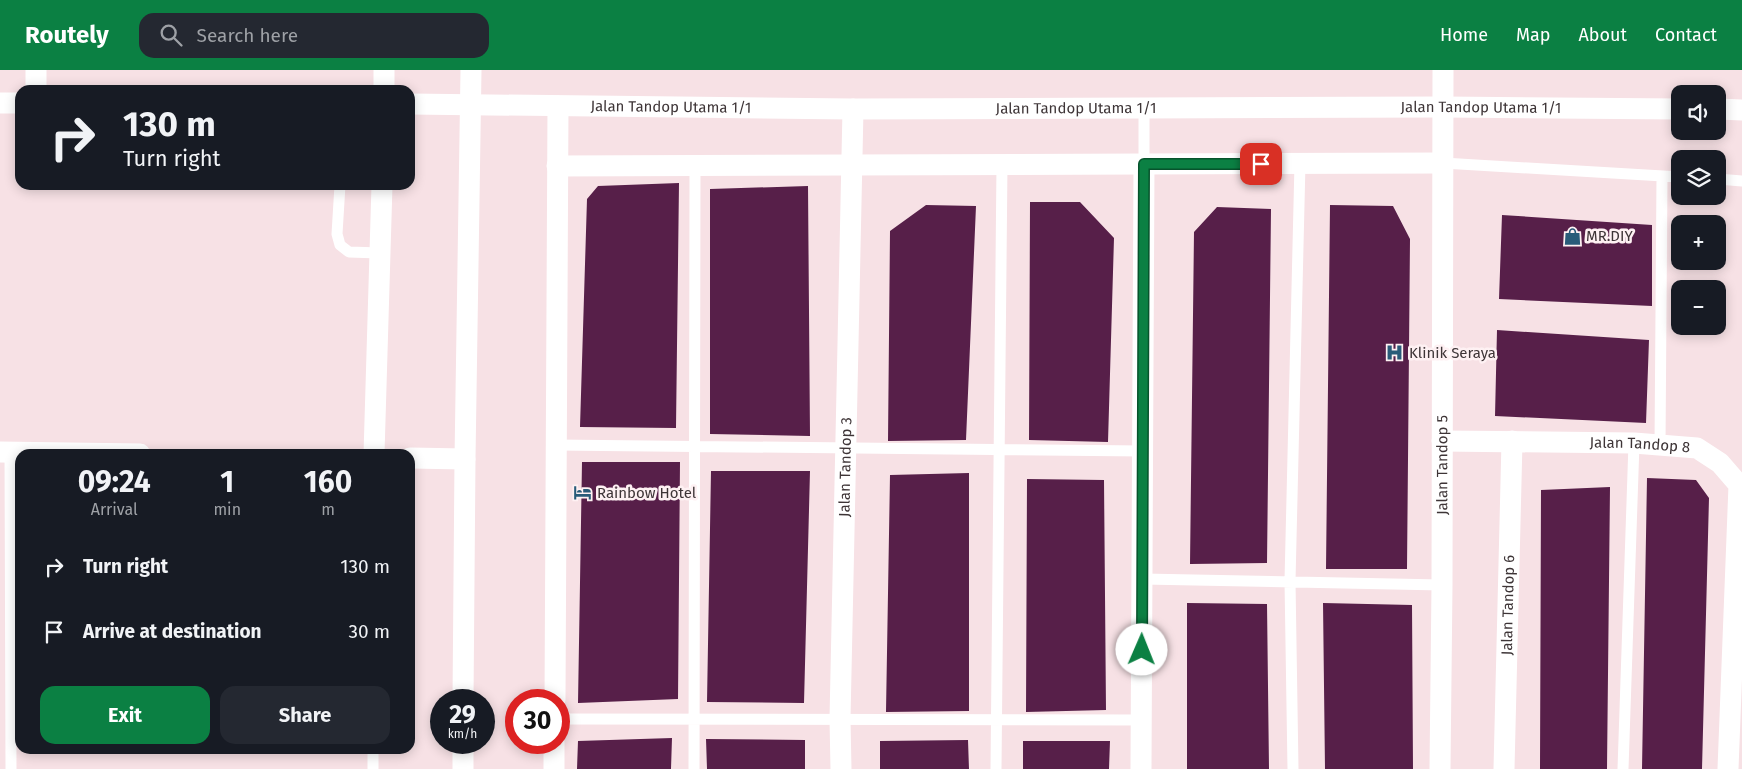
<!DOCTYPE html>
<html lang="en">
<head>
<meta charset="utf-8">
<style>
	body { margin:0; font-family:"Fira Sans",sans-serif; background:#242831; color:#f1f3f6; height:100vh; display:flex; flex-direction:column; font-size:19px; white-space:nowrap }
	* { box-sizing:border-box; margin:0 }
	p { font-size:16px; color:#9ea1a6 }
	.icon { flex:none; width:28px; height:28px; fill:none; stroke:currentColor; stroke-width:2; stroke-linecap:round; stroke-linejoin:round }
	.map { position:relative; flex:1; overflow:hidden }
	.drawer { position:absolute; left:15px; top:379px; width:400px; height:305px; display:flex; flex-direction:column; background:#171b24; border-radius:15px; box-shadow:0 2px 12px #0003 }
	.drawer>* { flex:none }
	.banner { position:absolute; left:15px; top:15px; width:400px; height:105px; border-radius:15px; box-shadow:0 2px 12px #0003; background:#171b24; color:#f1f3f6; overflow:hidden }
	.buttons { position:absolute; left:1671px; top:15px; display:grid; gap:10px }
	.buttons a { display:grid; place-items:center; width:55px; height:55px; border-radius:10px; background:#171b24; box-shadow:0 2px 12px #0003; font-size:25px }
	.speed { position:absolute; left:430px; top:619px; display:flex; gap:10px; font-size:25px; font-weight:700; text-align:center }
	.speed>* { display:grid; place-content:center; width:65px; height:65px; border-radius:50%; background:#171b24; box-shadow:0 2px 12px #0003; line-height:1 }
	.speed small { font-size:12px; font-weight:400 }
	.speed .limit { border:8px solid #d22; background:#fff; color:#111 }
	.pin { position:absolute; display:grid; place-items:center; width:42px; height:42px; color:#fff; margin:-21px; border-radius:10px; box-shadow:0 2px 8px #0006 }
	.me { position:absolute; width:55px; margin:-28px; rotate:1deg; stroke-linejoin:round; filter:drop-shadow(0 0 4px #0008) }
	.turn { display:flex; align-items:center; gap:18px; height:105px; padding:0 25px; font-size:22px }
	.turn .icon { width:65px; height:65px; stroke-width:2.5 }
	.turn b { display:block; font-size:35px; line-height:42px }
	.eta { display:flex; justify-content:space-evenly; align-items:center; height:85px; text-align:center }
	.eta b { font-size:30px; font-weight:700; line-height:35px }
	.cta { display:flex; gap:10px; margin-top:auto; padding:10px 25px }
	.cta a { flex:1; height:58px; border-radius:15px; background:#0b8043; color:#fff; font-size:20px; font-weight:700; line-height:58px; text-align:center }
	.cta a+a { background:#242831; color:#f1f3f6 }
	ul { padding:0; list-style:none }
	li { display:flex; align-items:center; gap:15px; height:65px; padding:0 25px }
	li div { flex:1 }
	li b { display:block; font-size:19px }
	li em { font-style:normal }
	header { display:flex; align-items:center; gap:30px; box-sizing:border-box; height:70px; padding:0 25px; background:#0b8043; color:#fff }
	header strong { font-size:24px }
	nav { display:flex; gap:28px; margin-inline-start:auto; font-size:18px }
	.search { width:350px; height:45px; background:#242831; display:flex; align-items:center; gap:12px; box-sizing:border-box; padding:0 18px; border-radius:15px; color:#9ea1a6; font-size:19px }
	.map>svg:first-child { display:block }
	.building { fill:#571f49 }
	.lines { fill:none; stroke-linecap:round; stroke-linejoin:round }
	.lane { stroke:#fff; stroke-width:11 }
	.street { stroke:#fff; stroke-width:21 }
	.route-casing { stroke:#07532c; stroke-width:12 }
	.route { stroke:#0b8043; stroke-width:9 }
	.labels { text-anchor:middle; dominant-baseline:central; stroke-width:5; stroke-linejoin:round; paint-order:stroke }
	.street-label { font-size:15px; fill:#3e3537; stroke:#fef1f3 }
	.poi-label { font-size:15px; fill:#3e3537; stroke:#fef1f3; text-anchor:start }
</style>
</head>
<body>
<header>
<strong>Routely</strong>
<div class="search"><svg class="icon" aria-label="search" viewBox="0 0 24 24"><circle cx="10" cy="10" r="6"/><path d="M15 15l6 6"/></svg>Search here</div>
<nav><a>Home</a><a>Map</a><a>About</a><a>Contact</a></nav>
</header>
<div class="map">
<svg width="1742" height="699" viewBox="0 0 1742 699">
	<rect width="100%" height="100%" fill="#f7e1e5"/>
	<path class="building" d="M679 113 676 358 580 357 587 129 598 116Z
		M808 116 810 366 710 364V119Z
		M1030 132H1080L1114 168 1108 372 1029 370Z
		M926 135 976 136 966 370 888 371 890 161Z
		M1330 135 1393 136 1410 169 1407 499H1326Z
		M1217 137 1271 139 1267 493 1190 494 1194 162Z
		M1502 145 1652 155V236L1499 229Z
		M1497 260 1649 270 1646 353 1495 346Z
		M582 392H680L678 629 578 633Z
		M711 401H810L804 633 707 632Z
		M969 403V641L886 642 890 405Z
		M1647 408 1696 410 1709 428 1702 699H1642Z
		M1027 409 1104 410 1106 640 1026 642Z
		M1610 417 1607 699H1540L1541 420Z
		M1187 533 1267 534 1269 699H1187Z
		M1323 533 1412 535 1413 699H1325Z
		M672 668 671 699H577L578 671Z
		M706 669 805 670V699H707Z
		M968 670 969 699H880V671Z
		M1023 671H1110L1109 699H1023Z"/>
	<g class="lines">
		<path class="lane" d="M1144 38V94
			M1443 93 1680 107
			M1718 109 1742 111
			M340 115 337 164 340 175 349 182 380 183
			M556 375 1143 381
			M1660 375 1662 106
			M10 382 11 699
			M1143 509 1442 515
			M559 649 1142 650
			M373 699V679
			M694 699 695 95
			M996 699 1002 94
			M1293 699 1290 511 1300 93
			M1623 699 1634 373"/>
		<g class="street">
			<path d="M36 0V20"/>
			<path d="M384 0V20"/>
			<path d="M0 33H20"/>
			<path id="s1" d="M410 34 853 39 1443 37 1680 39"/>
			<path d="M1718 39 1742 40"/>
			<path d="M557 96 1443 93"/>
			<path id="s2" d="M1442 371 1634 373 1697 378 1720 393 1739 415 1728 699"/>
			<path d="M0 382 140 384"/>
			<path d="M374 384 382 115"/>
			<path d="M410 388 465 389"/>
			<path d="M463 630 465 389 471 0"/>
			<path d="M555 630 558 36"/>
			<path d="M463 699V672"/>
			<path d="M554 699V672"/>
			<path id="s3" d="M841 699 840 649 853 39"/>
			<path d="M1141 699 1144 94"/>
			<path id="s4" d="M1440 699 1442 515 1443 0"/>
			<path id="s5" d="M1504 699 1512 371"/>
		</g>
	</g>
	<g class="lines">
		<defs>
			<path id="route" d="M1142 580 1144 94H1261"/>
		</defs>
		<use href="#route" class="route-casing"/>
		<use href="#route" class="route"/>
	</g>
	<defs>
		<symbol id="shop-bare" viewBox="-9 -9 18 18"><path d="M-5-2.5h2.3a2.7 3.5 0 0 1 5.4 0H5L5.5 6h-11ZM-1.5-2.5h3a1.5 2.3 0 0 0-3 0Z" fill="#295b79" stroke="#fef1f3" stroke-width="2.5" paint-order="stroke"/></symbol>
		<symbol id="hospital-bare" viewBox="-9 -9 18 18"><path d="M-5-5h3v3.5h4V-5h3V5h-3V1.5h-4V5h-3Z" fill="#295b79" stroke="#fef1f3" stroke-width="2.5" paint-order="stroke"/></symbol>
		<symbol id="hotel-bare" viewBox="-9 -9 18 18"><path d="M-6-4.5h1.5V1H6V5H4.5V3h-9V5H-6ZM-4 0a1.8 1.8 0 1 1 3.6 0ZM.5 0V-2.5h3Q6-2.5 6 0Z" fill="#295b79" stroke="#fef1f3" stroke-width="2.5" paint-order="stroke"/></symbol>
	</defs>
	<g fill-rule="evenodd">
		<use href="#shop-bare" x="1560" y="154" width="25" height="25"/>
		<use href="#hospital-bare" x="1382" y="270" width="25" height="25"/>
		<use href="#hotel-bare" x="570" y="410" width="25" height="25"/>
	</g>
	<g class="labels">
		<g class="street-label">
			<text stroke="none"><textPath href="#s1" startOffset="261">Jalan Tandop Utama 1/1</textPath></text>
			<text stroke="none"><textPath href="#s1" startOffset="1071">Jalan Tandop Utama 1/1</textPath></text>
			<text stroke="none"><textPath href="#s1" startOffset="666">Jalan Tandop Utama 1/1</textPath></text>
			<text stroke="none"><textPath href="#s2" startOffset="198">Jalan Tandop 8</textPath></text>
			<text stroke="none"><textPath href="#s4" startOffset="304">Jalan Tandop 5</textPath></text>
			<text stroke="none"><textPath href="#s3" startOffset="302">Jalan Tandop 3</textPath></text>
			<text stroke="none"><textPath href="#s5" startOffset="164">Jalan Tandop 6</textPath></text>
		</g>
		<g class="poi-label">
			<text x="1586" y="166">MR.DIY</text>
			<text x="1409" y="283">Klinik Seraya</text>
			<text x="597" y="423">Rainbow Hotel</text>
		</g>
	</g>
</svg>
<div class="buttons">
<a><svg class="icon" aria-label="sound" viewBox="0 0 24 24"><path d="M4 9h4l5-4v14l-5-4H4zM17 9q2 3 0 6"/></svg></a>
<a><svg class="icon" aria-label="layers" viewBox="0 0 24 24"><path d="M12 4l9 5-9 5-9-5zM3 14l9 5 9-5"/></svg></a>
<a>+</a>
<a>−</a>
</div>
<div class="speed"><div>29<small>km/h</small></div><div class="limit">30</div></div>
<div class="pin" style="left:1261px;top:94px;background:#d93025"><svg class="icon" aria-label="arrive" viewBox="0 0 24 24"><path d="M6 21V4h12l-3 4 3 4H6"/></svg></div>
<svg class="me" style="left:1142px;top:580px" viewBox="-20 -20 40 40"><circle r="19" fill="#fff"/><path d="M0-13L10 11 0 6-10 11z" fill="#0b8043"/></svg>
<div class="banner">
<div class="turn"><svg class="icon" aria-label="right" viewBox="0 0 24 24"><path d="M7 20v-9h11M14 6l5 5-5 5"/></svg><div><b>130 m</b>Turn right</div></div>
</div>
<section class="drawer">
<div class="eta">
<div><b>09:24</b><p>Arrival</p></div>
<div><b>1</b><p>min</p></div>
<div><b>160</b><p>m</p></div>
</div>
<ul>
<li><svg class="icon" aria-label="right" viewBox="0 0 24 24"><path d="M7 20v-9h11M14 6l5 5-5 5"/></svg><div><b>Turn right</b></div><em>130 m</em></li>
<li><svg class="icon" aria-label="arrive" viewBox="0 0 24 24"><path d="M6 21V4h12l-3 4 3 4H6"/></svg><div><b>Arrive at destination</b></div><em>30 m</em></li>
</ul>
<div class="cta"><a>Exit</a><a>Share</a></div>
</section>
</div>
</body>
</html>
